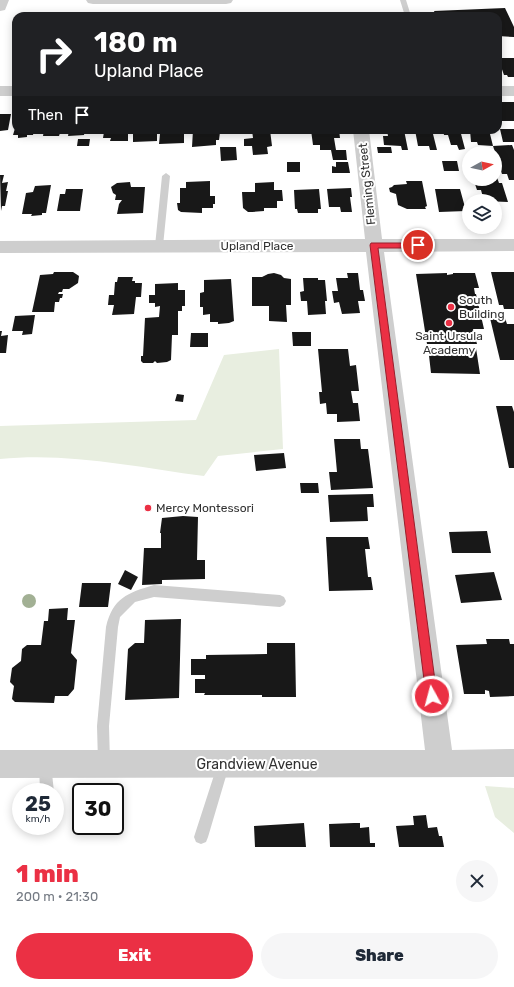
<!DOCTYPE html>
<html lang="en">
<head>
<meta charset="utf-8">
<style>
	body { margin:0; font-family:Rubik,sans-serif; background:#f6f6f7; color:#1f2937; height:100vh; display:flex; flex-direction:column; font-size:15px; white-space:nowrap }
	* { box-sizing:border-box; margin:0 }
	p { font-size:13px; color:#747a83 }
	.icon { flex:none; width:22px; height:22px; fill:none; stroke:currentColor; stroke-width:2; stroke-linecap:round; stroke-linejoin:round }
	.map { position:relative; height:847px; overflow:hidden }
	.side { display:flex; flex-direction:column; background:#fff; flex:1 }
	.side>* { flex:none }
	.top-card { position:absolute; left:12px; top:12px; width:490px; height:122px; border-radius:12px; box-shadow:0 2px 10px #0003; background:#202124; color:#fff; overflow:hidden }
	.needle { width:26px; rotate:82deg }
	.controls { position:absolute; left:462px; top:146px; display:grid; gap:8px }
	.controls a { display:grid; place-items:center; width:40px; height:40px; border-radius:50%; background:#fff; box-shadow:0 2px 10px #0003; font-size:20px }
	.speed { position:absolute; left:12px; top:783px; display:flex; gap:8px; font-size:20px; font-weight:700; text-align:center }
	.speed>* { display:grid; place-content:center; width:52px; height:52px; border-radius:50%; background:#fff; box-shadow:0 2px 10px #0003; line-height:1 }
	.speed small { font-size:10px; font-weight:400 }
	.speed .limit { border:2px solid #111; border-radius:6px; background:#fff; color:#111 }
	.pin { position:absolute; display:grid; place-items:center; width:34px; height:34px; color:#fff; margin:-17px; border:2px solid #fff; border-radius:50%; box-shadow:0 1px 4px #0007 }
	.me { position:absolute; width:44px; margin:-22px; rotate:353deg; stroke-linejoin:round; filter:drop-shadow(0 0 3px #0008) }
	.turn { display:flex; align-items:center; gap:14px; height:84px; padding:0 16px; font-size:18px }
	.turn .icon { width:52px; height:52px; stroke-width:2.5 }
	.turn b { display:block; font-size:28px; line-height:34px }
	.then { display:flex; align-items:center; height:38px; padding:0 16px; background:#0003; gap:8px; font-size:15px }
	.round { display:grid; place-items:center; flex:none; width:42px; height:42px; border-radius:21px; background:#f6f6f7 }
	.overview { display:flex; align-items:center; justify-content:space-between; height:68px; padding:0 16px }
	h1 { font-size:24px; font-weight:800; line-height:30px; color:#eb3044 }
	.primary-button { display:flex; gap:8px; margin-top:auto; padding:8px 16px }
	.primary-button a { flex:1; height:46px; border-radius:24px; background:#eb3044; color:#fff; font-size:16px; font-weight:800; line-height:46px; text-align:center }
	.primary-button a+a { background:#f6f6f7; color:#1f2937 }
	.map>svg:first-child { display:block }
	.green { fill:#e8eee0 }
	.building { fill:#181818 }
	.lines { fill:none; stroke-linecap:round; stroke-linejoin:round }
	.service { fill:#cecece; fill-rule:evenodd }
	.minor { fill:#cecece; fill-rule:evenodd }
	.tertiary { fill:#cecece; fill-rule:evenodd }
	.tree { fill:#a2b094 }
	.route { fill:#eb3044; stroke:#991f2c }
	.poi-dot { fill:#eb3044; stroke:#fff; stroke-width:1.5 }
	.labels { text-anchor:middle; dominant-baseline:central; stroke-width:4; stroke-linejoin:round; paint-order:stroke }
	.street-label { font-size:12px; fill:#313131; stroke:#fff }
	.poi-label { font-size:12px; fill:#313131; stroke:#fff; text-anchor:start }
	.near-street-label { font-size:14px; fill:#313131; stroke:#fff }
</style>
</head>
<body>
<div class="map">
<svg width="514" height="847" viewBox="0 0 514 847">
	<rect width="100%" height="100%" fill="#fff"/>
	<path class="green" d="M279 349 283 449 218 456 204 476C136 467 68 452 0 459V426L196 420 224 355Z
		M485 786 514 788V833L495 817Z"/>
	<path class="building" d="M505 8 514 27V37L498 36V16H436L434 11Z
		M498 58H514V77H508L507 75H504Z
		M498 102H514V121H498Z
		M0 114H11L8 130 0 131Z
		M16 125V130H34L33 135H27V137L18 138V135H13Z
		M500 129H514V142H503Z
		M44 130H61L59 136H43Z
		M69 130H85L84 135 68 136Z
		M108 130H128V141H110L111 138H103L104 132H108Z
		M137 130H157V141L133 142V132H137Z
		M163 130H184V143L159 144 160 134H163Z
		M193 130H216V132H220L219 140H216V145L192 147Z
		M252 130H270L272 146 267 147 268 154 253 155 252 146H244V139L253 138Z
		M311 130H339L340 138H334L336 150H346L347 160H333L331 150H320V145H313Z
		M387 130H404L408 150H402L401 146 384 145 383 136H388Z
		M415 130H432L437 150H430L429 146H418Z
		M443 130H460L465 149 459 150 457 145H451L448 135H444Z
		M470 130H489L493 146 478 145 477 142H471Z
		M78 139H90L89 146H77Z
		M512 145 514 150V180H509L507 174H502L493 146Z
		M220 147H236L237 160 221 161Z
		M377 147H391L392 153H378Z
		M442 161H457L459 171H444Z
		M287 162H300V172H287Z
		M336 162H348L350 173H332V166L336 167Z
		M495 172 499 183H502L508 202 484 201 481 190H477L475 184H484L483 179H495Z
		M0 175H4L2 183 8 182 6 191H8L5 206H2L1 211Z
		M210 181V196H215V204H213V208H202V213L181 212 178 210 177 203H180V188H186V182Z
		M406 181H422L427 206 425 207 426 209H407L398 205 396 194 390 192 389 188 392 187 394 185 407 184Z
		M130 182 131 187H145L143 213 117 214 119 204 122 200H115L116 195 113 193 111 187 117 183Z
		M274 182V190H282L283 201H277V208H264V211L252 212H248L243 208 242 192H255V183Z
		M51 185 46 213H42V215L31 216 32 214H22L26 193 33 192 35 186Z
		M351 188 352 197H350L352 212H341L340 207H329L327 189Z
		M66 189H83L80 211H57L60 194H65Z
		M319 189 321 209H318V213H298L297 209H295L294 190Z
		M435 189H460L466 211 439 212Z
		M54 272H73L79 276 78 283 69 289H63L62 292H59L58 294H63L62 298H60L59 302H55L54 312H32L40 275 53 274Z
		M491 272H514V309H504L503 305H499Z
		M274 273 281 275 284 278 291 279V305H286L287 322 269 321V306H252V277H262L268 274Z
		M347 273H358L360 290H363L365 301H358L360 313 342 314 339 302 334 303 332 291H338L336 278H348Z
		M447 273V275L453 274V273H475L479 288H474L475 294H476L484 329H473L477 344H427L416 274Z
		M118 277H133L132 281H135V283H142L141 297H136L134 314 112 315 114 305H108L109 295H114L115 282H117Z
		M303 278H318V280H325L327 301H325L326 314 308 315 307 301H301L300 292 304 291Z
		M231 279 234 321 229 323 218 324V322H210V314L203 315V307H200V293L204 292V280Z
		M178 283V290H185V306H182V311H178V335H172L171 360 167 362 157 363 155 361 153 363H143L141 361V356H143L145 318 159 317 160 306 155 307V303H149V295H155V284Z
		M35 315 32 334 22 335 23 331H12L15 316Z
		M490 318H505L507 324H514V360H500Z
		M0 331H2L1 336 8 335 6 353H0Z
		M292 332H311V346H293Z
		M191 333H208V347H190Z
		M428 347 476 348 480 374 431 373Z
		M318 349H348L350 366 356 365 359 391H351L353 403H358L360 421 337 422V414H327L326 403 320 404 319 392H322Z
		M177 394 184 395 183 402 175 401Z
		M496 406H512L514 412V468H509Z
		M334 439H360L361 449H368L373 488 331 490 329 472H337Z
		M284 453 286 468 256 471 254 455Z
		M300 483H318L319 493H301Z
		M373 494 374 507H367L368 521 330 522 328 495Z
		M183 516 198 517 197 560H205V579L162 580V584L142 585 144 548H161V533H160L162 518Z
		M487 531 491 553H452L449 532Z
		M326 537H368L370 549H365L368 577H371L373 590 329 591Z
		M125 570 138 577 131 590 118 584Z
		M494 572 502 600 461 603 455 575Z
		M82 583H111L108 607H79Z
		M68 608 67 620H75L71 653 77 660 74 689 68 696H55L54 703 15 702 12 699 14 686 10 682 12 668 21 661 22 649 27 645H41L44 621H48L49 609Z
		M181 619 179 698 125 700 128 649 135 643H144L145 620Z
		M486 639H509L510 644H514V696L490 697 489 691 485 690V694H464L456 645 487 644Z
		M267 643H295L296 697H262V695H204L205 693H195V679H205V675H191V659H206V655L267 654Z
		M426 815 428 828 437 827 439 836H442L444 847H399L396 826 414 825 413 816Z
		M304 823 306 847H255L254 826Z
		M354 823H360V828L369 827 370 843H375V847H330L329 824Z"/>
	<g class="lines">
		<path class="service" d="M400 0H406L411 16H405Z
			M166 173 170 176 163 246 159 249 155 246 162 176Z
			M154 585 280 595 284 597 286 601 284 605 280 607 154 597 135 602 120 617 118 627 109 726 110 762 109 767 104 768 99 767 98 762 97 726 106 627C113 598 127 593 154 585Z
			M45 758 50 759 51 764 54 792H40L39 764 40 759Z
			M223 760 228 761 229 766 208 837 206 842 201 844 196 842 194 837 217 766 218 761Z"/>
		<path class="minor" d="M0 0H9L5 10 0 11Z
			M0 86H16V96H0Z
			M498 86H514V96H498Z
			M353 130H369L382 239H514V251L384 252 452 750 514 749V777L0 778V750H425L366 252 0 253V241L365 239Z"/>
		<path class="tertiary" d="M86 0H233L231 3 226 4H93L88 3Z"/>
	</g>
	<circle class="tree" cx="29" cy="601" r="7"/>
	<path class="route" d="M371 243H418L422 245 418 248H378L437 696 435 700 432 702 428 700 426 696 370 245Z"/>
	<g class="poi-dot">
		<circle cx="451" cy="307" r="4"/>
		<circle cx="449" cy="323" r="4"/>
		<circle cx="148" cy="508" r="4"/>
	</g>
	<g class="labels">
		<g class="street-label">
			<text transform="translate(367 184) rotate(-96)">Fleming Street</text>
			<text x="257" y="246">Upland Place</text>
		</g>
		<g class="poi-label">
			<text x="459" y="300">South<tspan x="459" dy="14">Building</tspan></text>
			<text x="449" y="336" text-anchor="middle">Saint Ursula<tspan x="449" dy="14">Academy</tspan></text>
			<text x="156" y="508">Mercy Montessori</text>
		</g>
		<g class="near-street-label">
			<text x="257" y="764">Grandview Avenue</text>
		</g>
	</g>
</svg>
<div class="controls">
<a><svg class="needle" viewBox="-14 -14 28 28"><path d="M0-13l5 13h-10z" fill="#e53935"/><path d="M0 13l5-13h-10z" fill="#747a83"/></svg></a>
<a><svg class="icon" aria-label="layers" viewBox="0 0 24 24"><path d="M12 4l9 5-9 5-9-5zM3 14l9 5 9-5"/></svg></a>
</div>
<div class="speed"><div>25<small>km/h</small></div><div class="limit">30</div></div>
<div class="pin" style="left:418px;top:245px;background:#d93025"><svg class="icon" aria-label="arrive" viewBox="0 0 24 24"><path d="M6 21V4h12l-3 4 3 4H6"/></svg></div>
<svg class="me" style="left:432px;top:696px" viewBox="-20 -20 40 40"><circle r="17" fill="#eb3044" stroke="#fff" stroke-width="3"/><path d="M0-11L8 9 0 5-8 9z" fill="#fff"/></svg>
<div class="top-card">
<div class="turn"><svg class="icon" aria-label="right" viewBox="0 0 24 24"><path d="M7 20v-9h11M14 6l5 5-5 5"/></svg><div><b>180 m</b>Upland Place</div></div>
<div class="then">Then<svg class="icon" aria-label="arrive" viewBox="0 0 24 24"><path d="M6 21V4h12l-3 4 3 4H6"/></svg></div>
</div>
</div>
<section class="side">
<div class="overview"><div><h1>1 min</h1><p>200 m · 21:30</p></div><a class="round"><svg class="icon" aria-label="close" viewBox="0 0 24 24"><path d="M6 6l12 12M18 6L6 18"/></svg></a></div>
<div class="primary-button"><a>Exit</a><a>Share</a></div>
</section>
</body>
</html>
